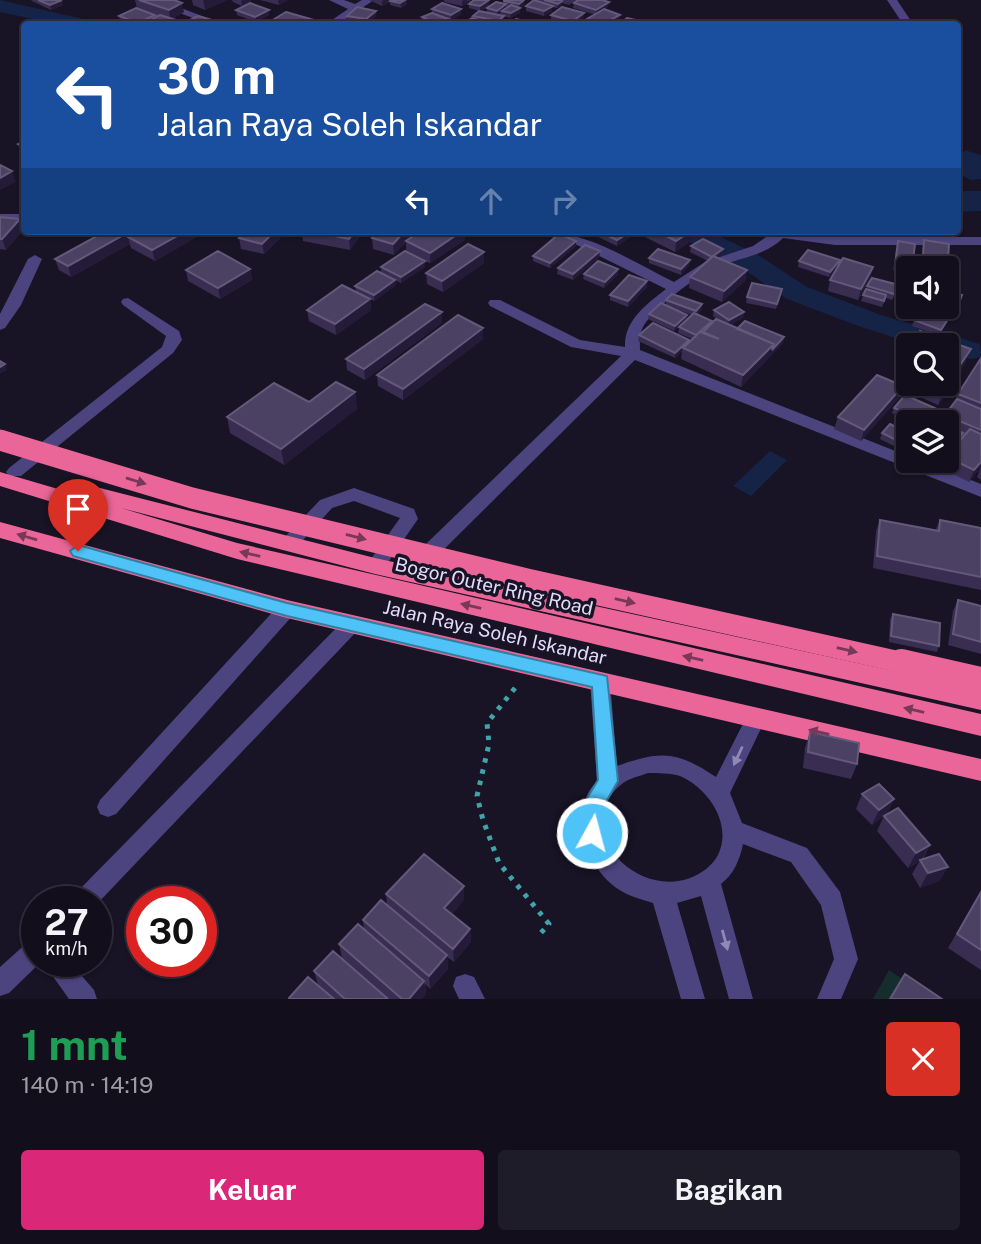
<!DOCTYPE html>
<html lang="id">
<head>
<meta charset="utf-8">
<style>
	body { margin:0; font-family:"Public Sans",sans-serif; background:#1f1c29; color:#f1f3f6; height:100vh; display:flex; flex-direction:column; font-size:26px; white-space:nowrap }
	* { box-sizing:border-box; margin:0 }
	p { font-size:23px; color:#9c9ca3 }
	.icon { flex:none; width:38px; height:38px; fill:none; stroke:currentColor; stroke-width:2; stroke-linecap:round; stroke-linejoin:round }
	.map { position:relative; height:999px; overflow:hidden }
	.sheet { display:flex; flex-direction:column; background:#120e1c; flex:1 }
	.sheet>* { flex:none }
	.banner { position:absolute; left:21px; top:21px; width:940px; height:214px; border-radius:7px; box-shadow:0 2px 5px #0004,0 0 0 2px #312e3b; background:#1a4fa0; color:#fff; overflow:hidden }
	.tools { position:absolute; left:896px; top:256px; display:grid; gap:14px }
	.tools a { display:grid; place-items:center; width:63px; height:63px; border-radius:7px; background:#120e1c; box-shadow:0 2px 5px #0004,0 0 0 2px #312e3b; font-size:35px }
	.speed { position:absolute; left:21px; top:886px; display:flex; gap:14px; font-size:35px; font-weight:700; text-align:center }
	.speed>* { display:grid; place-content:center; width:91px; height:91px; border-radius:50%; background:#120e1c; box-shadow:0 2px 5px #0004,0 0 0 2px #312e3b; line-height:1 }
	.speed small { font-size:18px; font-weight:400 }
	.speed .limit { border:10px solid #d22; background:#fff; color:#111 }
	.pin { position:absolute; display:grid; place-items:center; width:60px; height:60px; color:#fff; margin:-72px -30px; border-radius:50% 50% 50% 0; rotate:-45deg; box-shadow:0 0 7px #0007 }
	.pin .icon { rotate:45deg }
	.me { position:absolute; width:77px; margin:-38px; rotate:7deg; stroke-linejoin:round; filter:drop-shadow(0 0 5px #0008) }
	.turn { display:flex; align-items:center; gap:24px; height:147px; padding:0 21px; font-size:32px }
	.turn .icon { width:91px; height:91px; stroke-width:2.5 }
	.turn b { display:block; font-size:49px; line-height:60px }
	.lanes { display:flex; align-items:center; height:66px; padding:0 21px; background:#0003; justify-content:center; gap:35px; direction:ltr }
	.lanes .off { opacity:.35 }
	.round { display:grid; place-items:center; flex:none; width:74px; height:74px; border-radius:7px; background:#1f1c29 }
	.summary { display:flex; align-items:center; justify-content:space-between; height:119px; padding:0 21px }
	h1 { font-size:42px; font-weight:700; line-height:52px; color:#1e9e55 }
	.cta { display:flex; gap:14px; margin-top:auto; padding:14px 21px }
	.cta a { flex:1; height:80px; border-radius:7px; background:#db2777; color:#fff; font-size:28px; font-weight:700; line-height:80px; text-align:center }
	.cta a+a { background:#1f1c29; color:#f1f3f6 }
	.map>svg:first-child { display:block }
	.green { fill:#162d2e }
	.water { fill:#152346 }
	.lines { fill:none; stroke-linecap:round; stroke-linejoin:round }
	.stream { fill:#152346; fill-rule:evenodd }
	.canal { fill:#152346; fill-rule:evenodd }
	.path { stroke:#40a5aa; stroke-width:5; stroke-dasharray:4.5 7; stroke-linecap:butt }
	.minor { fill:#4c447e; fill-rule:evenodd }
	.highway { fill:#eb6698; fill-rule:evenodd }
	.highway-bridge-far1 { stroke:#eb6698; stroke-width:21 }
	.highway-bridge { stroke:#eb6698; stroke-width:26 }
	.wall { fill:#392e51 }
	.shaded-wall { fill:#241b38 }
	.building { fill:#4b4163; stroke:#63597b; stroke-width:2 }
	.oneway { fill:#773859 }
	.oneway2 { fill:#9088b6 }
	.route { fill:#4fc3f7; stroke:#337fa1; stroke-width:2 }
	.labels { text-anchor:middle; dominant-baseline:central; stroke-width:7; stroke-linejoin:round; paint-order:stroke }
	.street-label { font-size:19px; fill:#e2dbfa; stroke:#181325 }
</style>
</head>
<body>
<div class="map">
<svg width="981" height="999" viewBox="0 0 981 999">
	<rect width="100%" height="100%" fill="#181325"/>
	<path class="green" d="M889 970 932 999H873Z"/>
	<path class="water" d="M965 150 981 155V179L971 180 957 173V161Z
		M957 191H981V211L957 212Z
		M770 451 787 460 751 496 733 486Z"/>
	<g class="lines">
		<path class="stream" d="M970 348 981 351V357L967 353 966 351 967 349Z"/>
		<path class="canal" d="M0 0 88 20 91 24H56L0 12Z
			M676 231H709L758 255 807 287 881 315 980 344 981 356C969 362 959 357 947 354V345H918L861 327 787 299 740 267 680 237Z"/>
		<path class="path" d="M515 688 487 723 489 744 477 796 483 820 499 863 549 924 539 935"/>
		<path class="minor" d="M145 0H160L223 24H209Z
			M329 0H344L355 4 362 0H374L338 24H326L348 9Z
			M887 0H897L913 24H903Z
			M0 214H24V222H0Z
			M538 231C588 231 631 261 674 282L705 262 753 246 775 231 835 237H981V245H835L783 238C765 256 741 257 718 267 698 275 651 309 642 329 639 335 640 343 640 350L908 456V460H920L981 484V497L635 360 416 577H402L400 572 402 567 621 356 571 347 490 306 488 303 490 300H500L580 340 625 347C624 320 647 304 666 289L571 242 540 234Z
			M35 255 42 259 21 305 5 328 0 330V314L28 259Z
			M128 298 179 331 182 340 173 353 21 476H9L6 472 9 468 162 347 166 336 123 305 121 302 123 299Z
			M354 488 414 509 418 519 382 571H368L366 566 400 518 354 501 332 508 294 550H282L279 545 282 540 320 500Z
			M287 602 294 604 297 609 294 614 116 814 108 817 100 814 97 807 100 800 280 604Z
			M352 616 359 619 362 624 359 629 96 905V901H72L76 893 345 619Z
			M600 673 607 675 610 681 617 766C661 750 677 751 716 777L749 712 756 709 763 712 766 718 730 793 742 823 807 848 840 892 858 959 841 999H817L834 959 821 905 791 862 743 844C740 859 734 874 721 884L753 999H729L701 896 677 903 705 999H681L653 903C643 900 628 896 618 889 585 867 567 811 597 781L590 681 593 675ZM648 773C658 773 670 773 680 776 708 788 733 824 718 855 712 866 701 874 690 878 632 899 569 825 623 783 630 778 640 776 648 773Z
			M37 937V961H42L9 993 0 996V967L29 941Z
			M42 961H69L94 990 97 999H69Z
			M465 974 474 977 485 999H459L453 986 456 977Z"/>
		<path class="highway" d="M0 472 92 499 90 495 93 490 100 488 375 558 981 690V710L375 574 121 508 237 543 981 714V736L237 559 0 486Z
			M0 522 287 600 981 759V781L287 618 0 538Z"/>
		<path class="highway-bridge-far1" d="M0 440 192 498 527 579 909 664"/>
		<path class="highway-bridge" d="M901 662 981 680"/>
	</g>
	<path class="wall" d="M31 0H61L63 5 51 10 32 1Z
		M135 0H174L184 12 172 19 180 24H131L120 21 119 16 155 15V18L159 16 137 8Z
		M192 0H227L205 10 193 5Z
		M232 0H251V2L242 6 233 2Z
		M260 0H288L279 5Z
		M369 0H407V4L401 8 390 5V2L382 6Z
		M444 0H470V1L462 6 444 2Z
		M504 0H526H524V4L520 8V13L510 18 504 16V21L500 24H462L473 19V16L479 11 469 8V4L489 5 481 11 487 12V8L504 4Z
		M532 0H576L569 5 562 3V6L557 8 552 7V11L544 16 526 11V6L532 2Z
		M574 3 608 7 601 11 619 19 611 24H587V19L596 15 573 8Z
		M432 9H461V14L451 20 446 19H448L447 24H427L422 22V17L432 13Z
		M236 10H269V15L256 22 237 15Z
		M376 11V16L366 24 347 20V16Z
		M584 13 583 18 574 24H569L551 20V15Z
		M24 141V152L20 150 18 144Z
		M0 217 20 219 23 230 6 250 0 249Z
		M139 231H207L155 261 131 248 130 244 71 277 59 270 55 259 127 233 128 237Z
		M246 231H287L264 254 241 249 239 238Z
		M302 231H310H309H364L350 250 303 241Z
		M379 231H416L409 239 465 240 430 263 425 261V267L401 283 395 280 396 285 374 301 370 299 371 310 336 335 309 321 307 310 356 292 355 286 381 273V267L406 252V242L394 255 373 249 372 238Z
		M590 231H633L632 236 617 246 590 233Z
		M640 231H692L691 241 675 252 639 234Z
		M924 240 948 260 946 266 921 262Z
		M576 241V246L550 268 533 261V256Z
		M898 241 912 268H908V273L893 270Z
		M691 246 723 249 722 255 717 258 747 270 745 281 722 302 689 288 690 277 708 261 690 252Z
		M600 251 599 257 573 280 557 274 558 268Z
		M649 258 690 260 689 265 681 275 649 263Z
		M840 260 838 266 829 277 798 267 799 261Z
		M484 263 443 292 427 284 426 273Z
		M873 267 870 278 858 300 828 291 830 280Z
		M250 269 252 280 220 299 188 281 186 270Z
		M584 274H618L604 288 583 279Z
		M908 280V298L901 296Z
		M867 286 897 291 892 300 886 298 882 307 861 301Z
		M647 287 628 307 610 300V295Z
		M947 291 962 295 956 312 936 306H947Z
		M781 295 776 309 746 303 747 297Z
		M666 300 702 304 701 310 697 315 712 323 722 322 713 316 714 310 744 312 743 318 730 325 737 329 784 337 783 343 741 387 681 359 682 351 675 358 638 341 639 335 689 342 692 339 678 333 679 327 692 315 672 308 687 315V320L674 331 648 319 649 314 666 305Z
		M914 320 948 321 939 335 912 326Z
		M442 323 365 380 347 370 346 359Z
		M483 328V339L403 400 378 386 377 375Z
		M947 345 966 361 960 371 956 382 938 405 902 389 899 398 861 441 834 429 838 417 900 385 903 377 908 371V383H947Z
		M908 347V361L904 360Z
		M981 358V467L969 482 941 468 944 460H947V422H942L945 415 955 401 958 394Z
		M355 392 357 409 284 465 230 433 227 417Z
		M894 408 937 416 932 422H908V453L880 439 882 433 894 426 900 417 892 413Z
		M930 460H944L940 465Z
		M981 467V480L977 477Z
		M880 520 935 531 940 520 981 528V590L873 568 876 531Z
		M958 600 981 606V654L948 645 953 611Z
		M893 614 939 646 937 652 889 642 890 619Z
		M810 732 857 764 851 779 803 768 805 748Z
		M862 794 894 799 887 814 872 825 856 809Z
		M884 816 930 845 923 859 948 867 939 881 920 888 912 874 919 862 908 868 877 831Z
		M981 891V970L948 948Z
		M386 894 464 900 452 914 470 929 471 942 454 962 447 957 448 969 430 989 425 984 426 994 421 999H389L342 958 339 944 364 930 363 920 387 906Z
		M314 971 388 999H289L318 985Z"/>
	<path class="shaded-wall" d="M62 0 63 5 51 10 50 5Z
		M203 0H227L205 10Z
		M243 0H251V2L242 6 241 1Z
		M279 0H288L279 5 278 1Z
		M384 0H390V2L382 6V1Z
		M405 0H407V4L401 8 400 3Z
		M464 0 470 1 462 6V1Z
		M489 0V5L480 11V6Z
		M524 0V4L519 9 520 8V13L510 18 511 13 519 9V4Z
		M562 1V6L557 8 558 4Z
		M609 2 608 7 596 15V10Z
		M182 3 184 12 170 20 169 10Z
		M506 4V9L502 11V12L497 16V11Z
		M553 6 552 11 544 16V11Z
		M461 9V14L451 20V15Z
		M269 10V15L256 22 255 17Z
		M376 11V16L366 24V19Z
		M584 13 583 18 573 24V21Z
		M155 15 156 20 146 24H139L138 23Z
		M620 15 619 19 611 24H603Z
		M504 16V21L498 24V21Z
		M448 19V24H438Z
		M314 20V24H306Z
		M12 171 16 182 0 190V178Z
		M20 219 23 230 6 250 2 239Z
		M186 231H207L155 261 152 250Z
		M275 231H287L264 254 262 244Z
		M355 231H364L350 250 349 239Z
		M405 231H416L394 255 393 244Z
		M462 231H465V240L430 263V253Z
		M632 231H633L632 236 617 246V240Z
		M691 231H692L691 241 675 252 676 241Z
		M127 233 130 244 71 277 68 266Z
		M576 241V246L550 268V263Z
		M723 249 722 255 711 263 712 257Z
		M600 251 599 257 573 280V274Z
		M484 252V263L443 292 442 281Z
		M690 260 689 265 681 275V269Z
		M840 260 838 266 829 277 830 272Z
		M425 261V267L401 283V277Z
		M873 267 870 278 858 300 861 289Z
		M250 269 252 280 220 299 218 288Z
		M618 269V274L604 288 605 282Z
		M747 270 745 281 722 302 724 291Z
		M395 280 396 285 374 301V295Z
		M647 281V287L628 307V301Z
		M370 299 371 310 336 335 335 324Z
		M702 304 701 310 695 316 696 311Z
		M442 312V323L365 380 364 369Z
		M744 312 743 318 728 326 729 320Z
		M687 315V320L674 331 675 326Z
		M483 328V339L403 400V389Z
		M784 337 783 343 741 387 743 375 774 344Z
		M689 340V346L683 348 682 351 675 358V353Z
		M971 349 966 361 958 374 960 371 956 382 938 405 942 394 955 377 958 368Z
		M5 364 7 370 0 374V367Z
		M903 386 899 398 861 441 864 430Z
		M355 392 357 409 284 465 281 449Z
		M939 410 937 416 932 422H929Z
		M963 433 961 439 947 457V454Z
		M981 462V467L969 482 974 470Z
		M894 799 887 814 872 825 879 810Z
		M930 845 922 859 920 860 919 862 908 868 916 853Z
		M948 867 939 881 920 888 928 873Z
		M464 886V900L445 922 444 908Z
		M470 929 471 942 454 962 453 949Z
		M447 955 448 969 430 989 429 976Z
		M424 981 426 994 421 999H409Z"/>
	<path class="building" d="M38 0H62L50 5Z
		M139 0H174L182 3 169 10Z
		M391 0H405L400 3 390 1Z
		M474 0H489L480 6 469 4Z
		M504 0H524L519 4 504 1Z
		M534 0 553 6 544 11 526 6Z
		M544 0H560L562 1 558 4Z
		M578 0H602L609 2 596 10 574 3Z
		M496 2 506 4 497 11 487 8Z
		M250 3 269 10 255 17 236 10Z
		M442 3 461 9 451 15 432 9Z
		M511 5 520 8 511 13 502 11Z
		M357 7 376 11 366 19 347 16Z
		M562 7 584 13 573 21 551 15Z
		M136 8 155 15 138 23 119 16Z
		M604 9 620 15 603 24 587 19Z
		M479 11 504 16 498 21 473 16Z
		M286 12 314 20 306 24H266Z
		M432 13 448 19 438 24 422 17Z
		M160 15 179 21 172 24H142Z
		M198 16 212 20 205 24H182Z
		M472 18 492 24H462Z
		M627 18 649 23 648 24H619Z
		M516 19 535 24H509Z
		M333 20 349 24H324Z
		M24 141V148L18 144Z
		M0 165 12 171 0 178Z
		M0 217 20 219 2 239H0Z
		M106 231H123L127 233 68 266 55 259Z
		M139 231H186L152 250 128 237Z
		M246 231H275L262 244 239 238Z
		M309 231H355L349 239Z
		M379 231H405L393 244 372 238Z
		M421 231H462L430 253 406 241Z
		M598 231H632L617 240Z
		M657 231H691L676 241Z
		M559 234 576 241 550 263 533 256Z
		M703 239 723 249 712 257 691 246Z
		M924 240 949 244 948 260 923 256Z
		M898 241 915 244 912 268 895 265Z
		M468 244 484 252 442 281 426 273Z
		M585 245 600 251 573 274 558 268Z
		M658 249 690 260 681 269 649 258Z
		M808 250 840 260 830 272 799 261Z
		M218 251 250 269 218 288 186 270Z
		M405 251 425 261 401 277 381 267Z
		M713 256 747 270 724 291 690 277Z
		M843 258 873 267 861 289 830 280Z
		M598 261 618 269 605 282 584 274Z
		M377 271 395 280 374 295 355 286Z
		M629 275 647 281 628 301 610 295Z
		M872 278 899 285 894 294 867 286Z
		M908 280V292L903 291Z
		M752 283 782 289 777 304 747 297Z
		M342 285 370 299 335 324 307 310Z
		M866 289 886 295 884 301 863 295Z
		M947 291 962 295 958 306 947 303Z
		M672 294 702 304 696 311 666 300Z
		M729 302 744 312 729 320 714 310Z
		M661 303 687 315 675 326 649 314Z
		M425 304 442 312 364 369 346 359Z
		M923 307 950 316 941 330 914 320Z
		M694 313 712 321 696 335 679 327Z
		M458 315 483 328 403 389 377 375Z
		M716 319 774 344 743 375 683 348 700 332 719 339 703 332Z
		M745 321 784 337 772 350 774 344 737 329Z
		M653 323 689 340 675 353 639 335Z
		M920 331 971 349 958 368 947 364V345H910Z
		M981 358V403L958 394Z
		M0 361 5 364 0 367Z
		M947 365 960 371 942 394 917 383H947Z
		M908 371V379L903 377Z
		M877 375 903 386 864 430 838 417Z
		M336 382 355 392 281 449 227 417 274 383 309 402Z
		M905 395 939 410 929 422H925L894 408Z
		M957 399 981 409V430L945 415Z
		M901 414 918 422H908V430L895 423Z
		M890 424 908 433V446L882 433Z
		M947 426 963 433 947 454Z
		M970 429 981 434V462L974 470 947 457V455Z
		M880 520 939 531 940 520 981 528V577L877 556Z
		M958 600 981 606V642L953 634Z
		M893 614 940 623 939 646 891 636Z
		M810 732 859 743 857 764 808 752Z
		M879 784 894 799 879 810 862 794Z
		M898 808 930 845 916 853 884 816Z
		M424 854 464 886 444 908 470 929 453 949 386 894Z
		M939 854 948 867 928 873 920 860Z
		M981 892V950L957 934Z
		M381 900 447 955 429 976 363 920Z
		M358 924 424 981 409 999H402L339 944Z
		M333 951 388 999H345L314 971Z
		M905 974 942 999H890Z
		M308 977 334 999H290L289 998Z"/>
	<defs><path id="oneway-solid" d="M-6-.8H1V-3.2L6.5 0L1 3.2V.8H-6Z" transform="scale(1.75)"/></defs>
	<g class="oneway">
		<use href="#oneway-solid" transform="translate(136 481) rotate(17)"/>
		<use href="#oneway-solid" transform="translate(27 537) rotate(-164)"/>
		<use href="#oneway-solid" transform="translate(356 537) rotate(14)"/>
		<use href="#oneway-solid" transform="translate(250 554) rotate(-167)"/>
		<use href="#oneway-solid" transform="translate(625 601) rotate(13)"/>
		<use href="#oneway-solid" transform="translate(471 606) rotate(-167)"/>
		<use href="#oneway-solid" transform="translate(847 650) rotate(13)"/>
		<use href="#oneway-solid" transform="translate(693 658) rotate(-167)"/>
		<use href="#oneway-solid" transform="translate(914 710) rotate(-167)"/>
		<use href="#oneway-solid" transform="translate(819 732) rotate(-167)"/>
	</g>
	<g class="oneway2">
		<use href="#oneway-solid" transform="translate(738 756) rotate(115)"/>
		<use href="#oneway-solid" transform="translate(725 940) rotate(75)"/>
	</g>
	<path class="route" d="M78 545 287 603 607 676 618 781 603 807 599 840 592 843 584 840 581 833 583 805 598 780 592 687 287 616 73 556 70 551Z"/>
	<g class="labels">
		<g class="street-label">
			<text transform="translate(494 586) rotate(13)">Bogor Outer Ring Road</text>
			<text transform="translate(495 632) rotate(13)">Jalan Raya Soleh Iskandar</text>
		</g>
	</g>
</svg>
<div class="tools">
<a><svg class="icon" aria-label="sound" viewBox="0 0 24 24"><path d="M4 9h4l5-4v14l-5-4H4zM17 9q2 3 0 6"/></svg></a>
<a><svg class="icon" aria-label="search" viewBox="0 0 24 24"><circle cx="10" cy="10" r="6"/><path d="M15 15l6 6"/></svg></a>
<a><svg class="icon" aria-label="layers" viewBox="0 0 24 24"><path d="M12 4l9 5-9 5-9-5zM3 14l9 5 9-5"/></svg></a>
</div>
<div class="speed"><div>27<small>km/h</small></div><div class="limit">30</div></div>
<div class="pin" style="left:78px;top:551px;background:#d93025"><svg class="icon" aria-label="arrive" viewBox="0 0 24 24"><path d="M6 21V4h12l-3 4 3 4H6"/></svg></div>
<svg class="me" style="left:592px;top:833px" viewBox="-20 -20 40 40"><circle r="17" fill="#4fc3f7" stroke="#fff" stroke-width="3"/><path d="M0-11L8 9 0 5-8 9z" fill="#fff"/></svg>
<div class="banner">
<div class="turn"><svg class="icon" aria-label="left" viewBox="0 0 24 24"><path d="M17 20v-9H6M10 6l-5 5 5 5"/></svg><div><b>30 m</b>Jalan Raya Soleh Iskandar</div></div>
<div class="lanes"><svg class="icon" aria-label="left" viewBox="0 0 24 24"><path d="M17 20v-9H6M10 6l-5 5 5 5"/></svg><svg class="icon off" aria-label="ahead" viewBox="0 0 24 24"><path d="M12 20V5M6 11l6-6 6 6"/></svg><svg class="icon off" aria-label="right" viewBox="0 0 24 24"><path d="M7 20v-9h11M14 6l5 5-5 5"/></svg></div>
</div>
</div>
<section class="sheet">
<div class="summary"><div><h1>1 mnt</h1><p>140 m · 14:19</p></div><a class="round" style="background:#d93025;color:#fff"><svg class="icon" aria-label="close" viewBox="0 0 24 24"><path d="M6 6l12 12M18 6L6 18"/></svg></a></div>
<div class="cta"><a>Keluar</a><a>Bagikan</a></div>
</section>
</body>
</html>
